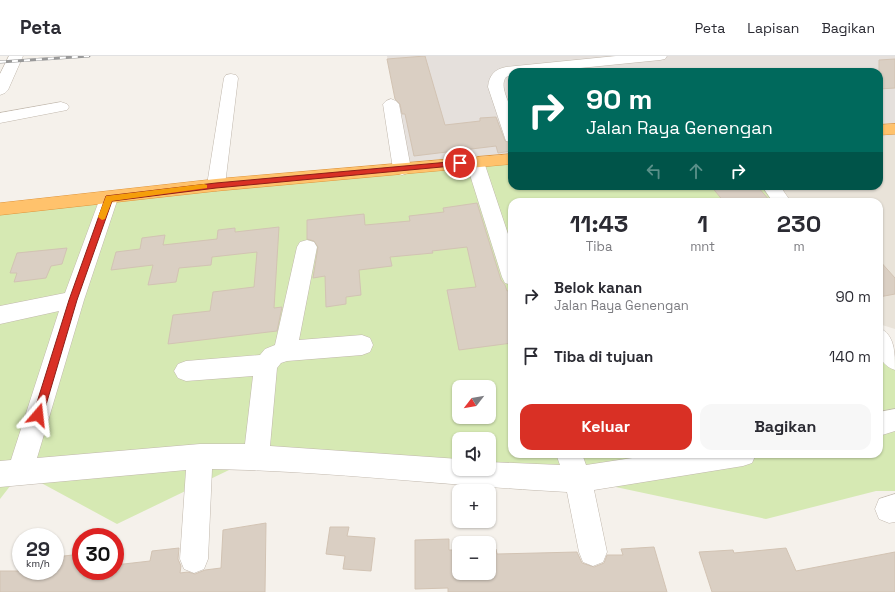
<!DOCTYPE html>
<html lang="id">
<head>
<meta charset="utf-8">
<style>
	body { margin:0; font-family:"Space Grotesk",sans-serif; background:#f7f7f7; color:#2b2b33; height:100vh; display:flex; flex-direction:column; font-size:15px; white-space:nowrap }
	* { box-sizing:border-box; margin:0 }
	p { font-size:13px; color:#7c7c81 }
	.icon { flex:none; width:22px; height:22px; fill:none; stroke:currentColor; stroke-width:2; stroke-linecap:round; stroke-linejoin:round }
	.map { position:relative; flex:1; overflow:hidden }
	.side { position:absolute; left:508px; top:142px; width:375px; height:260px; display:flex; flex-direction:column; background:#fff; border-radius:12px; box-shadow:0 1px 3px #0004 }
	.side>* { flex:none }
	.guide { position:absolute; left:508px; top:12px; width:375px; height:122px; border-radius:12px; box-shadow:0 1px 3px #0004; background:#00695c; color:#fff; overflow:hidden }
	.needle { width:26px; rotate:239deg }
	.tools { position:absolute; left:452px; top:324px; display:grid; gap:8px }
	.tools a { display:grid; place-items:center; width:44px; height:44px; border-radius:8px; background:#fff; box-shadow:0 1px 3px #0004; font-size:20px }
	.speed { position:absolute; left:12px; top:472px; display:flex; gap:8px; font-size:20px; font-weight:700; text-align:center }
	.speed>* { display:grid; place-content:center; width:52px; height:52px; border-radius:50%; background:#fff; box-shadow:0 1px 3px #0004; line-height:1 }
	.speed small { font-size:10px; font-weight:400 }
	.speed .limit { border:6px solid #d22; background:#fff; color:#111 }
	.pin { position:absolute; display:grid; place-items:center; width:34px; height:34px; color:#fff; margin:-17px; border:2px solid #fff; border-radius:50%; box-shadow:0 1px 4px #0007 }
	.me { position:absolute; width:44px; margin:-22px; rotate:17deg; stroke-linejoin:round; filter:drop-shadow(0 0 3px #0008) }
	.turn { display:flex; align-items:center; gap:14px; height:84px; padding:0 12px; font-size:18px }
	.turn .icon { width:52px; height:52px; stroke-width:2.5 }
	.turn b { display:block; font-size:28px; line-height:34px }
	.lanes { display:flex; align-items:center; height:38px; padding:0 12px; background:#0003; justify-content:center; gap:20px; direction:ltr }
	.lanes .off { opacity:.35 }
	.eta { display:flex; justify-content:space-evenly; align-items:center; height:68px; text-align:center }
	.eta b { font-size:24px; font-weight:700; line-height:28px }
	.button { display:flex; gap:8px; margin-top:auto; padding:8px 12px }
	.button a { flex:1; height:46px; border-radius:12px; background:#d93025; color:#fff; font-size:16px; font-weight:700; line-height:46px; text-align:center }
	.button a+a { background:#f7f7f7; color:#2b2b33 }
	ul { padding:0; list-style:none }
	li { display:flex; align-items:center; gap:12px; height:60px; padding:0 12px }
	li div { flex:1 }
	li b { display:block; font-size:15px }
	li em { font-style:normal }
	header { display:flex; align-items:center; gap:24px; box-sizing:border-box; height:56px; padding:0 20px; background:#fff; border-bottom:1px solid #e1e1e2 }
	header strong { font-size:19px }
	nav { display:flex; gap:22px; margin-inline-start:auto; font-size:14px }
	.map>svg:first-child { display:block }
	.residential { fill:#e9e3d9 }
	.industrial { fill:#e5e0dc }
	.green { fill:#d6e9b3; fill-rule:evenodd }
	.building { fill:#dacfc3; stroke:#d2c3b3 }
	.lines { fill:none; stroke-linecap:round; stroke-linejoin:round }
	.minor-casing { stroke:#c1b8ad; stroke-width:1 }
	.highway-casing { stroke:#e0953a; stroke-width:1 }
	.minor { fill:#fff; fill-rule:evenodd }
	.highway { fill:#ffc26c; fill-rule:evenodd }
	.rail-casing { stroke:#999; stroke-width:3 }
	.rail { stroke:#fff; stroke-width:2; stroke-dasharray:6; stroke-linecap:butt }
	.route { fill:#d93025; stroke:#8d1f18 }
	.slow { fill:#f59e0b }
</style>
</head>
<body>
<header>
<strong>Peta</strong>
<nav><a>Peta</a><a>Lapisan</a><a>Bagikan</a></nav>
</header>
<div class="map">
<svg width="895" height="536" viewBox="0 0 895 536">
	<rect width="100%" height="100%" fill="#f5f1eb"/>
	<path class="residential" d="M895 73V273L879 268V146H782L771 130H879V74Z"/>
	<path class="industrial" d="M387 0H895V79L879 81V16H512V112L412 122Z"/>
	<path class="green" d="M512 103V130H771L782 146H512V398H879V280L895 303V435H876L766 463 578 423 256 401 117 468 21 416 0 443V153ZM459 331H489V361H459ZM459 383H489V413H459Z"/>
	<path class="building" d="M425 0 445 69 480 65V62L496 61 505 85 512 87V95L498 97 496 90 414 100 405 58H402L400 48 395 43 387 3Z
		M895 3V32L879 33V4Z
		M711 130H757L771 146H724Z
		M477 147 501 224 505 229 507 235 512 234V287L459 294 447 234 476 231 467 191 432 195 433 197 390 201 392 210 359 214 361 239 346 241V248L326 251 325 220 313 222 318 191 314 185 307 183V164L364 158 365 169 410 165 409 160 444 156 443 152Z
		M279 171 274 252 282 251 277 275 168 288 173 259 210 255 213 236 254 231 257 196 212 201 211 209 179 212 176 226 148 229 153 209 111 214 116 196 140 193 142 182 165 179 163 189 217 183 218 174 235 172V176Z
		M67 192 62 208 51 210 46 222 14 226 17 217H10L17 197Z
		M879 204 895 222V238L879 241Z
		M266 467 265 536H0V515H55V511L61 510 64 500 81 498V515H115V509L150 505 152 495 179 492 178 503 181 510 180 517 188 516 195 518 205 514 221 512 223 474Z
		M330 471H349L347 480 375 482 371 515 343 513 345 500 326 498Z
		M449 483V494H459V517H489V493H496L497 498 577 496 582 507 594 511 604 507 607 499H623L621 493 654 491 667 536H448V532L415 533V484Z
		M786 492 796 515 895 496V536H712L699 496 733 494 734 497Z"/>
	<g class="lines">
		<defs>
			<path id="minor" d="M9 0H23L8 34 5 37 0 39V18Z
				M616 0H667L665 3 660 4 540 16H512V19L506 21C499 30 509 45 511 54 514 64 512 76 512 86L506 85 488 31C489 19 495 13 506 11Z
				M231 18 236 19 238 22 225 129 222 133 216 135 210 133 207 129 224 22 226 19Z
				M391 43 396 45 399 48 411 113 408 117 402 119 396 117 393 113 383 48 386 45Z
				M61 46 67 48 69 51 67 54 0 67V57Z
				M475 100 481 102 484 106 512 190V229L505 227 502 221 466 106 469 102Z
				M762 130H780L791 146H773Z
				M109 136 115 138 118 142 84 244 37 402 200 388H245L253 320 186 325 178 322 174 315 178 308 186 305 260 299 265 293 275 289 297 191 300 186 307 184 314 186 317 191 299 284 362 279 370 282 373 289 370 296 362 299 287 305 281 307 277 312 270 390 459 403V413H489V406L560 409 556 398H582L586 409 659 398H756L752 407 743 410 594 434 607 496 603 506 593 510 583 506 579 496 567 436C449 430 331 415 212 413L208 503 204 513 194 517 184 513 180 503 186 414 0 431V405L11 404 59 255 0 268V250L65 237 100 142 103 138Z
				M879 272C895 278 895 297 895 314 875 307 879 290 879 272Z
				M895 353V375L879 380V356Z
				M895 438V466L889 467 879 463 875 453 879 443Z"/>
			<path id="highway" d="M895 68V78L879 79V69Z
				M512 98V108L216 135 0 159V147L216 123Z"/>
		</defs>
		<use href="#minor" class="minor-casing"/>
		<use href="#highway" class="highway-casing"/>
		<use href="#minor" class="minor"/>
		<use href="#highway" class="highway"/>
		<defs>
			<path id="rail" d="M0 6 89 0"/>
		</defs>
		<use href="#rail" class="rail-casing"/>
		<use href="#rail" class="rail"/>
	</g>
	<path class="route" d="M460 105H463V109L216 132 112 145 77 244 43 359 42 362 38 364 34 362 33 359 69 244 106 140 216 127Z"/>
	<path class="slow" d="M204 128 207 129V132L112 145 105 163 102 164 98 161 106 140Z"/>
</svg>
<div class="tools">
<a><svg class="needle" viewBox="-14 -14 28 28"><path d="M0-13l5 13h-10z" fill="#e53935"/><path d="M0 13l5-13h-10z" fill="#7c7c81"/></svg></a>
<a><svg class="icon" aria-label="sound" viewBox="0 0 24 24"><path d="M4 9h4l5-4v14l-5-4H4zM17 9q2 3 0 6"/></svg></a>
<a>+</a>
<a>−</a>
</div>
<div class="speed"><div>29<small>km/h</small></div><div class="limit">30</div></div>
<div class="pin" style="left:460px;top:107px;background:#d93025"><svg class="icon" aria-label="arrive" viewBox="0 0 24 24"><path d="M6 21V4h12l-3 4 3 4H6"/></svg></div>
<svg class="me" style="left:38px;top:359px" viewBox="-20 -20 40 40"><path d="M0-17L14 15 0 8-14 15z" fill="#d93025" stroke="#fff" stroke-width="4"/></svg>
<div class="guide">
<div class="turn"><svg class="icon" aria-label="right" viewBox="0 0 24 24"><path d="M7 20v-9h11M14 6l5 5-5 5"/></svg><div><b>90 m</b>Jalan Raya Genengan</div></div>
<div class="lanes"><svg class="icon off" aria-label="left" viewBox="0 0 24 24"><path d="M17 20v-9H6M10 6l-5 5 5 5"/></svg><svg class="icon off" aria-label="ahead" viewBox="0 0 24 24"><path d="M12 20V5M6 11l6-6 6 6"/></svg><svg class="icon" aria-label="right" viewBox="0 0 24 24"><path d="M7 20v-9h11M14 6l5 5-5 5"/></svg></div>
</div>
<section class="side">
<div class="eta">
<div><b>11:43</b><p>Tiba</p></div>
<div><b>1</b><p>mnt</p></div>
<div><b>230</b><p>m</p></div>
</div>
<ul>
<li><svg class="icon" aria-label="right" viewBox="0 0 24 24"><path d="M7 20v-9h11M14 6l5 5-5 5"/></svg><div><b>Belok kanan</b><p>Jalan Raya Genengan</p></div><em>90 m</em></li>
<li><svg class="icon" aria-label="arrive" viewBox="0 0 24 24"><path d="M6 21V4h12l-3 4 3 4H6"/></svg><div><b>Tiba di tujuan</b></div><em>140 m</em></li>
</ul>
<div class="button"><a>Keluar</a><a>Bagikan</a></div>
</section>
</div>
</body>
</html>
